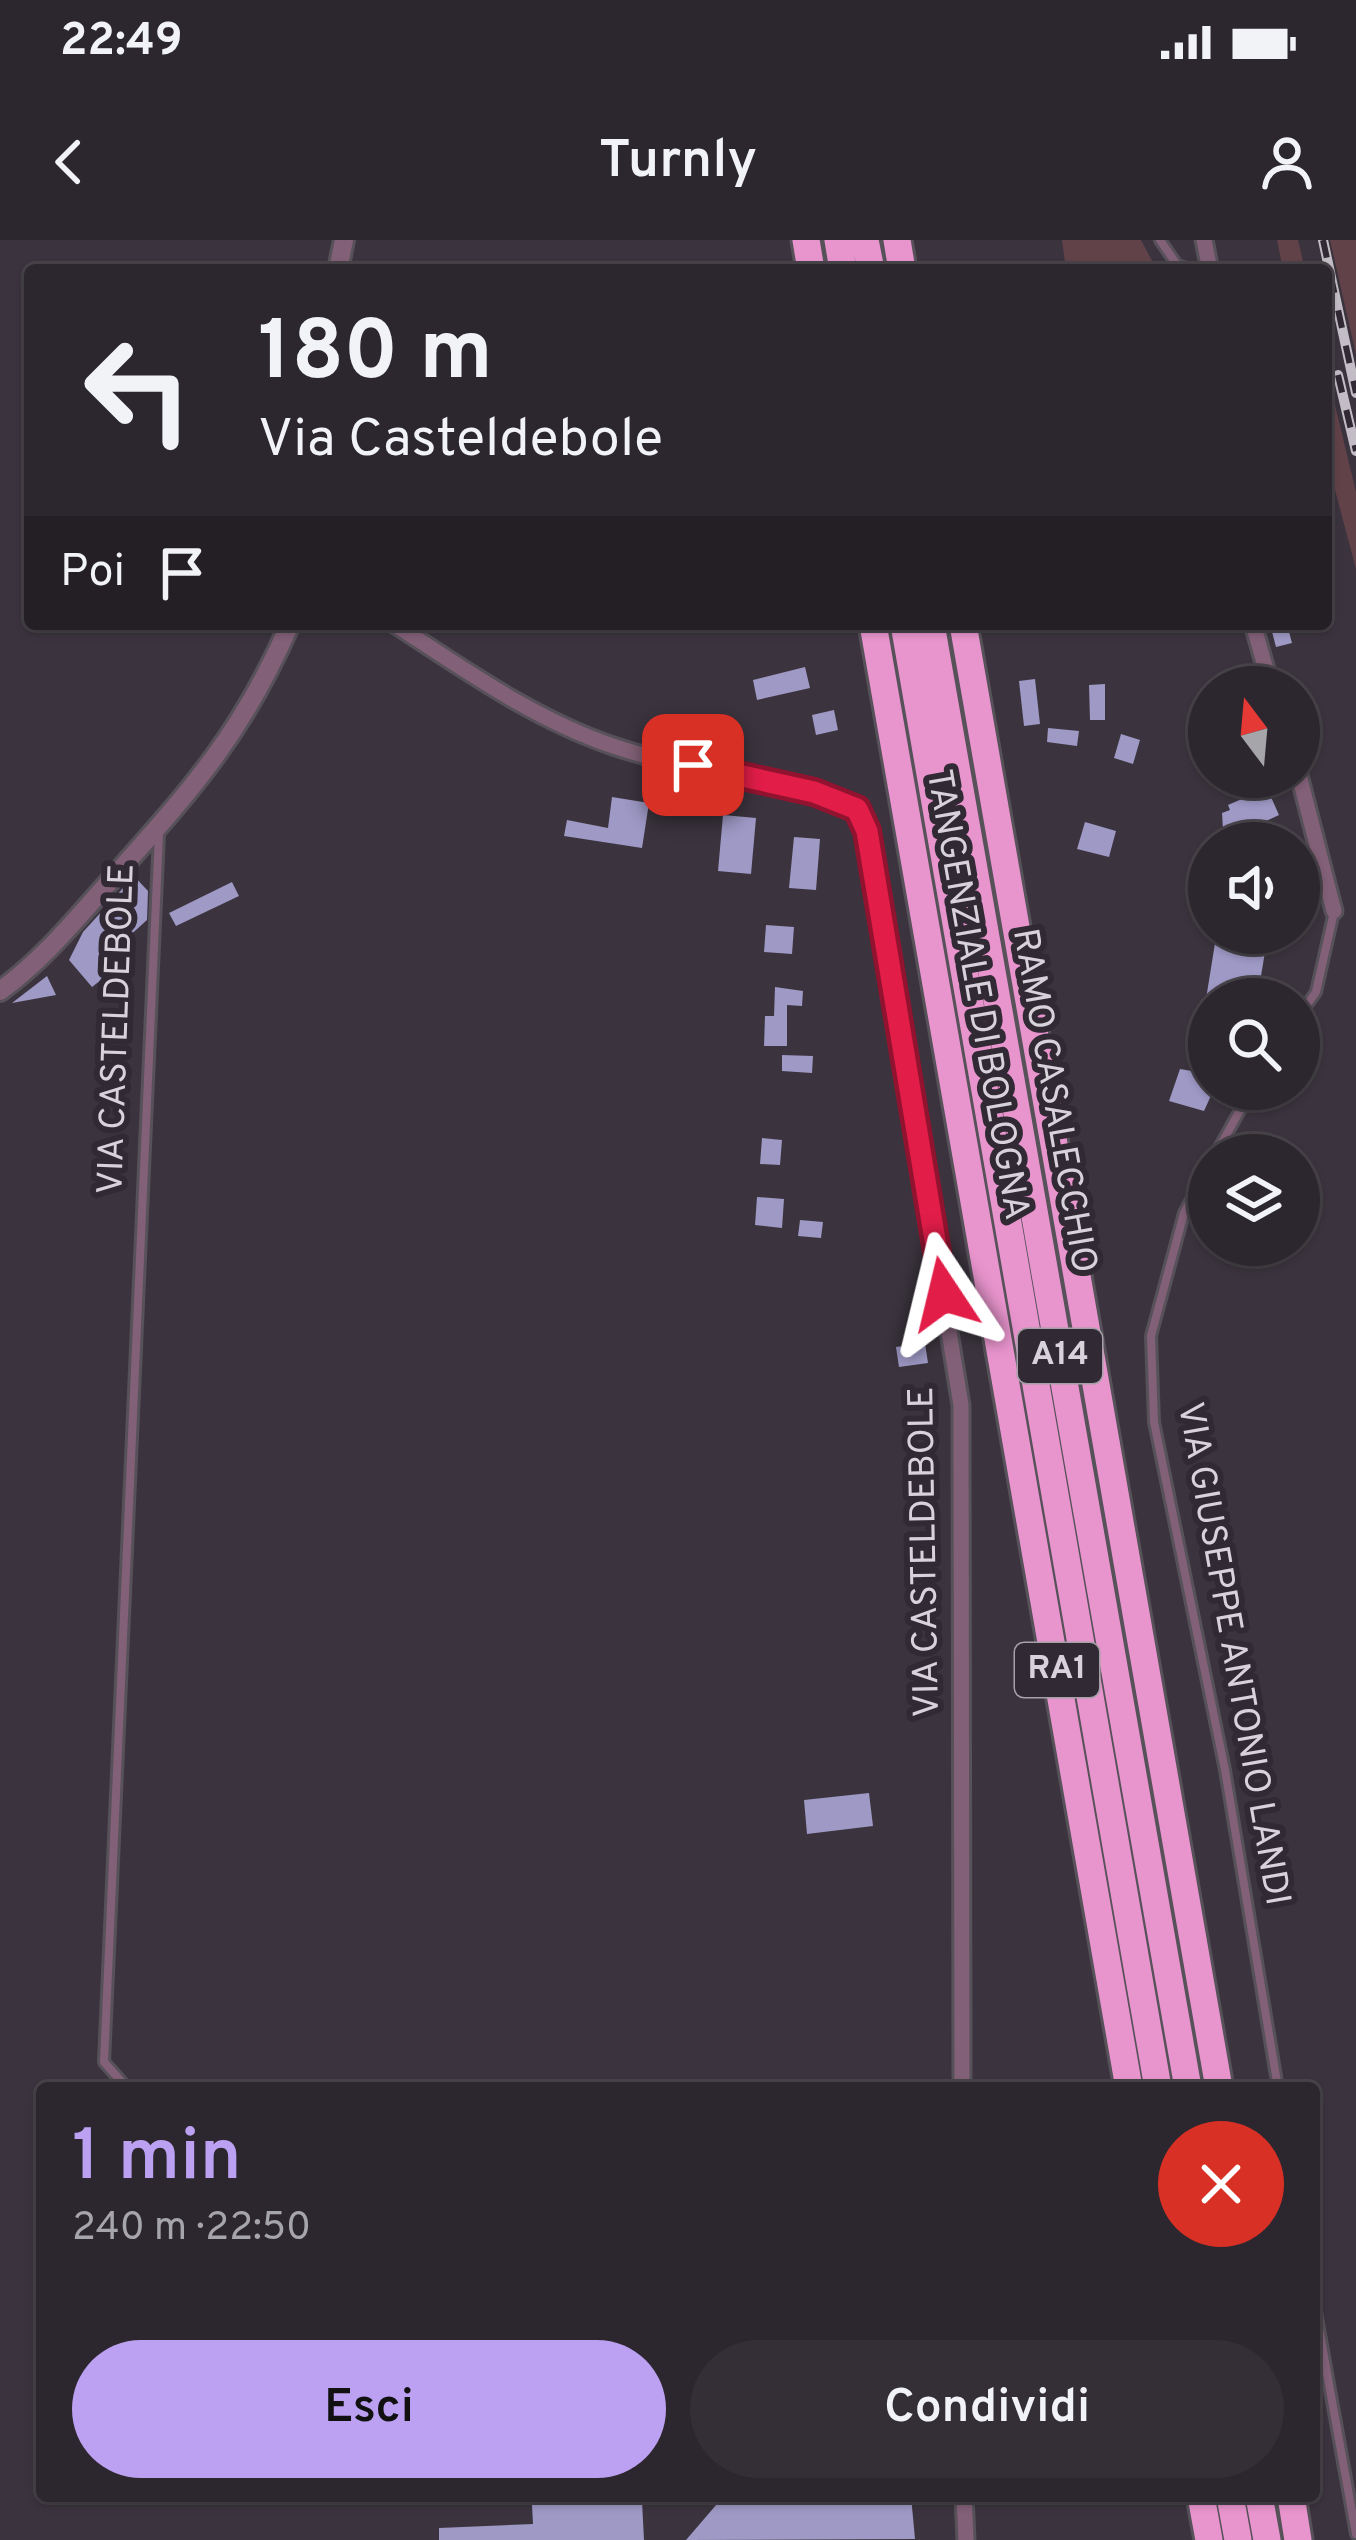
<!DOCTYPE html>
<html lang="it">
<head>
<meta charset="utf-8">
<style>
	body { margin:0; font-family:Overpass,sans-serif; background:#342f36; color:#f1f3f6; height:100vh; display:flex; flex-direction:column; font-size:45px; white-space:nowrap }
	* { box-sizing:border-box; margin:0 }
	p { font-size:39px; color:#a6a5aa }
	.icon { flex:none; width:66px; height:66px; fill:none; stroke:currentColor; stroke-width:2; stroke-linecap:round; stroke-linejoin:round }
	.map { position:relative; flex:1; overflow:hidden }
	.sheet { position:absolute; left:36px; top:1842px; width:1284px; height:420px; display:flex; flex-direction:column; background:#2c272e; border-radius:12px; box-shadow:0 3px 9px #0004,0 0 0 3px #48444a }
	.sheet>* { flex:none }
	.guide { position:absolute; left:24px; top:24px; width:1308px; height:366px; border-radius:12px; box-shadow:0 3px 9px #0004,0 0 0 3px #48444a; background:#2c272e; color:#f1f3f6; overflow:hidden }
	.needle { width:78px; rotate:344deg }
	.fabs { position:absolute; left:1188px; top:426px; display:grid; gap:24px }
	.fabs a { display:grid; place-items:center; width:132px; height:132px; border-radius:50%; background:#2c272e; box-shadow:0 3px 9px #0004,0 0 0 3px #48444a; font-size:60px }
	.pin { position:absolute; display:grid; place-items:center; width:102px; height:102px; color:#fff; margin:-51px; border-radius:24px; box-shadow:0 6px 18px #0006 }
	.me { position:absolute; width:132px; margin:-66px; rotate:350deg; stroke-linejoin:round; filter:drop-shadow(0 0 9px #0008) }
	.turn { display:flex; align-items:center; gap:42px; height:252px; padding:0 36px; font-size:54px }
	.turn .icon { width:156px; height:156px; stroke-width:2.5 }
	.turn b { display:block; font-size:84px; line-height:102px }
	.then { display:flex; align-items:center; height:114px; padding:0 36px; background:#0003; gap:24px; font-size:45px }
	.round { display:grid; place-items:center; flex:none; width:126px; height:126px; border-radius:63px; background:#342f36 }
	.overview { display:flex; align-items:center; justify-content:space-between; height:204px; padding:0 36px }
	h1 { font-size:72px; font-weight:600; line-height:90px; color:#bca0f2 }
	.cta { display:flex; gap:24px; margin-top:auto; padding:24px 36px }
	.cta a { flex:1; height:138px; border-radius:72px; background:#bca0f2; color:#111; font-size:48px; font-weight:600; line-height:138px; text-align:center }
	.cta a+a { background:#342f36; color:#f1f3f6 }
	.status { display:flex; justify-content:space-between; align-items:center; height:84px; padding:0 60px; background:#2c272e; direction:ltr }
	.status svg { height:33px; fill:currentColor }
	header { display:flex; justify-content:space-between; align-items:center; height:156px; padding:0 36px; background:#2c272e; font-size:54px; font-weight:600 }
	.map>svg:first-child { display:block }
	.green { fill:#624249 }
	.building { fill:#9e99c5 }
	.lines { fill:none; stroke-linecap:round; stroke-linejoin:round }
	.service-casing { stroke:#57515a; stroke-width:14 }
	.minor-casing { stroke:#57515a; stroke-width:21 }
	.tertiary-casing { stroke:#57515a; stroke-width:24 }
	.motorway-casing { stroke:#57515a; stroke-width:33 }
	.service { stroke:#826077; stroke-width:8 }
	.minor { stroke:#826077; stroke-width:15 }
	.tertiary { stroke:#826077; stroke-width:18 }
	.motorway { stroke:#e894cd; stroke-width:27 }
	.rail-casing { stroke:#c3bec5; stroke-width:10 }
	.rail { stroke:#312a34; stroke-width:6; stroke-dasharray:18; stroke-linecap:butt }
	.route-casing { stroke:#92132f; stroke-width:30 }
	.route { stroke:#e11d48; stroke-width:21 }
	.labels { text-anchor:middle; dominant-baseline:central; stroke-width:12; stroke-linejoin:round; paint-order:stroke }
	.shield { fill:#312a34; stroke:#a6a0a8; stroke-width:3 }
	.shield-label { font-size:33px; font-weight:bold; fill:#d8d3da }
	.street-label { font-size:36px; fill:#d8d3da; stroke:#312a34 }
</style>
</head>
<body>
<div class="status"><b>22:49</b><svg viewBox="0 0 49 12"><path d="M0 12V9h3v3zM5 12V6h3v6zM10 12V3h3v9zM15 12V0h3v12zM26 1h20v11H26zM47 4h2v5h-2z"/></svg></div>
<header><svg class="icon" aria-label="back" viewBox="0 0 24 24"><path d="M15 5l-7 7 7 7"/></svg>Turnly<svg class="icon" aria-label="person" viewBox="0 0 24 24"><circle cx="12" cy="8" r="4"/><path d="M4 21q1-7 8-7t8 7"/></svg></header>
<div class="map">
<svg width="1356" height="2300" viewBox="0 0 1356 2300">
	<rect width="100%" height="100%" fill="#3b343e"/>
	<path class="green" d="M1062 0H1141L1157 30H1066Z
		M1277 0H1298L1305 30H1283Z
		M1330 0H1356V114Z
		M1326 128 1356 252V329L1326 216Z"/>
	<path class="building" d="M1270 384H1287L1292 403 1276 407Z
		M805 427 810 448 757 460 753 440Z
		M1035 439 1040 484 1024 486 1019 441Z
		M1105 444V480H1090L1089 445Z
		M834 470 838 490 816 495 812 475Z
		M1048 488 1079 491 1077 506 1047 502Z
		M1121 494 1140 500 1133 524 1114 518Z
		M1267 548 1279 575 1238 594 1223 590 1222 573 1230 570 1228 565Z
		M612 557 649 563 642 608 564 596 567 580 608 588Z
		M723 575 756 578 751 634 718 631Z
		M1085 582 1116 591 1109 617 1077 609Z
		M794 597 820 599 816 650 789 648Z
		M134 636 148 651 147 680 105 718 115 729 92 747 69 720 83 692Z
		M232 642 239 656 176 686 169 673Z
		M766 685 794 687 792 714 764 712Z
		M1216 697 1266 706 1261 736 1247 759H1206Z
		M47 736 56 755 12 763Z
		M775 747 803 751 802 766 787 765V806H764L765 776H774Z
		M782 815 813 816 812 833 782 831Z
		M1180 829 1209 834V849H1214L1204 871 1169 861Z
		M762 898 782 900 780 925 760 924Z
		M757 957 784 959 782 988 755 985Z
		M800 980 823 982 821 998 798 996Z
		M925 1103 928 1123 899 1127 896 1107Z
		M869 1553 873 1586 807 1594 804 1560Z
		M778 2256 779 2261 823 2257 824 2262 911 2256 915 2299 686 2300 723 2257Z
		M642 2261 644 2300H439V2288L533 2284 532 2265Z"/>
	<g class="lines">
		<defs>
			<path id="service" d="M1160 0 1177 25 1193 30
				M1299 776 1316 752 1334 672
				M1215 915 1252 849
				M1209 926 1184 973 1151 1096 1154 1182 1225 1530 1278 1848
				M127 1848 104 1822 159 594
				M1314 2061 1356 2294"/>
			<path id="minor" d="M1204 0 1210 30
				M394 384C464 429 533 479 613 506 693 533 778 538 857 569L867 591 961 1165 962 1848
				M1253 384 1271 447
				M1299 535 1334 671
				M964 2256 966 2300"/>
			<path id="tertiary" d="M338 30 344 0
				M0 751C43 720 76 679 111 640 191 550 241 496 290 384"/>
			<path id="motorway" d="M806 0 811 30
				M838 0 843 30
				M865 0 871 30
				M897 0 902 30
				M873 384 1129 1848
				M904 384 1158 1848
				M931 384 1188 1848
				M963 384 1219 1848
				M1201 2256 1209 2300
				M1230 2256 1238 2300
				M1259 2256 1267 2300
				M1291 2256 1298 2300"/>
		</defs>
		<use href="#service" class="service-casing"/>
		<use href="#minor" class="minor-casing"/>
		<use href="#tertiary" class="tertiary-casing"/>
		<use href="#motorway" class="motorway-casing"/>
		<use href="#service" class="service"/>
		<use href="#minor" class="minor"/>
		<use href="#tertiary" class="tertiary"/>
		<use href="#motorway" class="motorway"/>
		<defs>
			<path id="rail" d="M1323 0 1356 153
				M1338 135 1356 211"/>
		</defs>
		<use href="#rail" class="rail-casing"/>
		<use href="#rail" class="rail"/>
	</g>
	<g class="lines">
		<defs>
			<path id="route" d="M693 525 814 552 857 569 867 591 944 1054"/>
		</defs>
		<use href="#route" class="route-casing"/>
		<use href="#route" class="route"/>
	</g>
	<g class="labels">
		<g class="shield">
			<rect x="1018" y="1089" width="84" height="54" rx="9"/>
			<rect x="1015" y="1403" width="84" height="54" rx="9"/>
		</g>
		<g class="shield-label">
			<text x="1060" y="1116">A14</text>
			<text x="1057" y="1430">RA1</text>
		</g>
		<g class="street-label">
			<text transform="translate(976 755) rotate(80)">TANGENZIALE DI BOLOGNA</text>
			<text transform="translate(118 789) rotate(-88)">VIA CASTELDEBOLE</text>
			<text transform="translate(1053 861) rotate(80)">RAMO CASALECCHIO</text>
			<text transform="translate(926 1312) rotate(-91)">VIA CASTELDEBOLE</text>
			<text transform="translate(1232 1414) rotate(80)">VIA GIUSEPPE ANTONIO LANDI</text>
		</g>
	</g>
</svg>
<div class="fabs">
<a><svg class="needle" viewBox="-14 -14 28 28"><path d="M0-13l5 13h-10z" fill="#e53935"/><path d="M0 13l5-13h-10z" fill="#a6a5aa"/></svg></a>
<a><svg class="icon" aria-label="sound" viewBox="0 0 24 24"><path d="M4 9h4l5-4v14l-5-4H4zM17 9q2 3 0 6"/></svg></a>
<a><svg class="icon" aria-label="search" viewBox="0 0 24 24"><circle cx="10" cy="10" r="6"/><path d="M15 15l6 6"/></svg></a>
<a><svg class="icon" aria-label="layers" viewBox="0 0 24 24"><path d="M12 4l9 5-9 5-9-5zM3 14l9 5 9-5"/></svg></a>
</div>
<div class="pin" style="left:693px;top:525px;background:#d93025"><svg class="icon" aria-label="arrive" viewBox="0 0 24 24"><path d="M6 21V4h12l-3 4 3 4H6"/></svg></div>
<svg class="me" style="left:944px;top:1054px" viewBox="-20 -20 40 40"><path d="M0-17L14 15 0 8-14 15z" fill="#e11d48" stroke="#fff" stroke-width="4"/></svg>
<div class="guide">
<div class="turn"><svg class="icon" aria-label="left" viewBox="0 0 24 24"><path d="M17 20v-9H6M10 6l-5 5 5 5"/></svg><div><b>180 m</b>Via Casteldebole</div></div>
<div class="then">Poi<svg class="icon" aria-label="arrive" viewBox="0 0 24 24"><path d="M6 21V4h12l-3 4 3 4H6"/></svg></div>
</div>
<section class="sheet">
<div class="overview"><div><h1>1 min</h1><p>240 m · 22:50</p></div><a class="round" style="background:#d93025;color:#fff"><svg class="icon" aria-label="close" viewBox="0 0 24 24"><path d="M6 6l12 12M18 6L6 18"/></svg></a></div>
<div class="cta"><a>Esci</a><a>Condividi</a></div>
</section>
</div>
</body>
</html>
